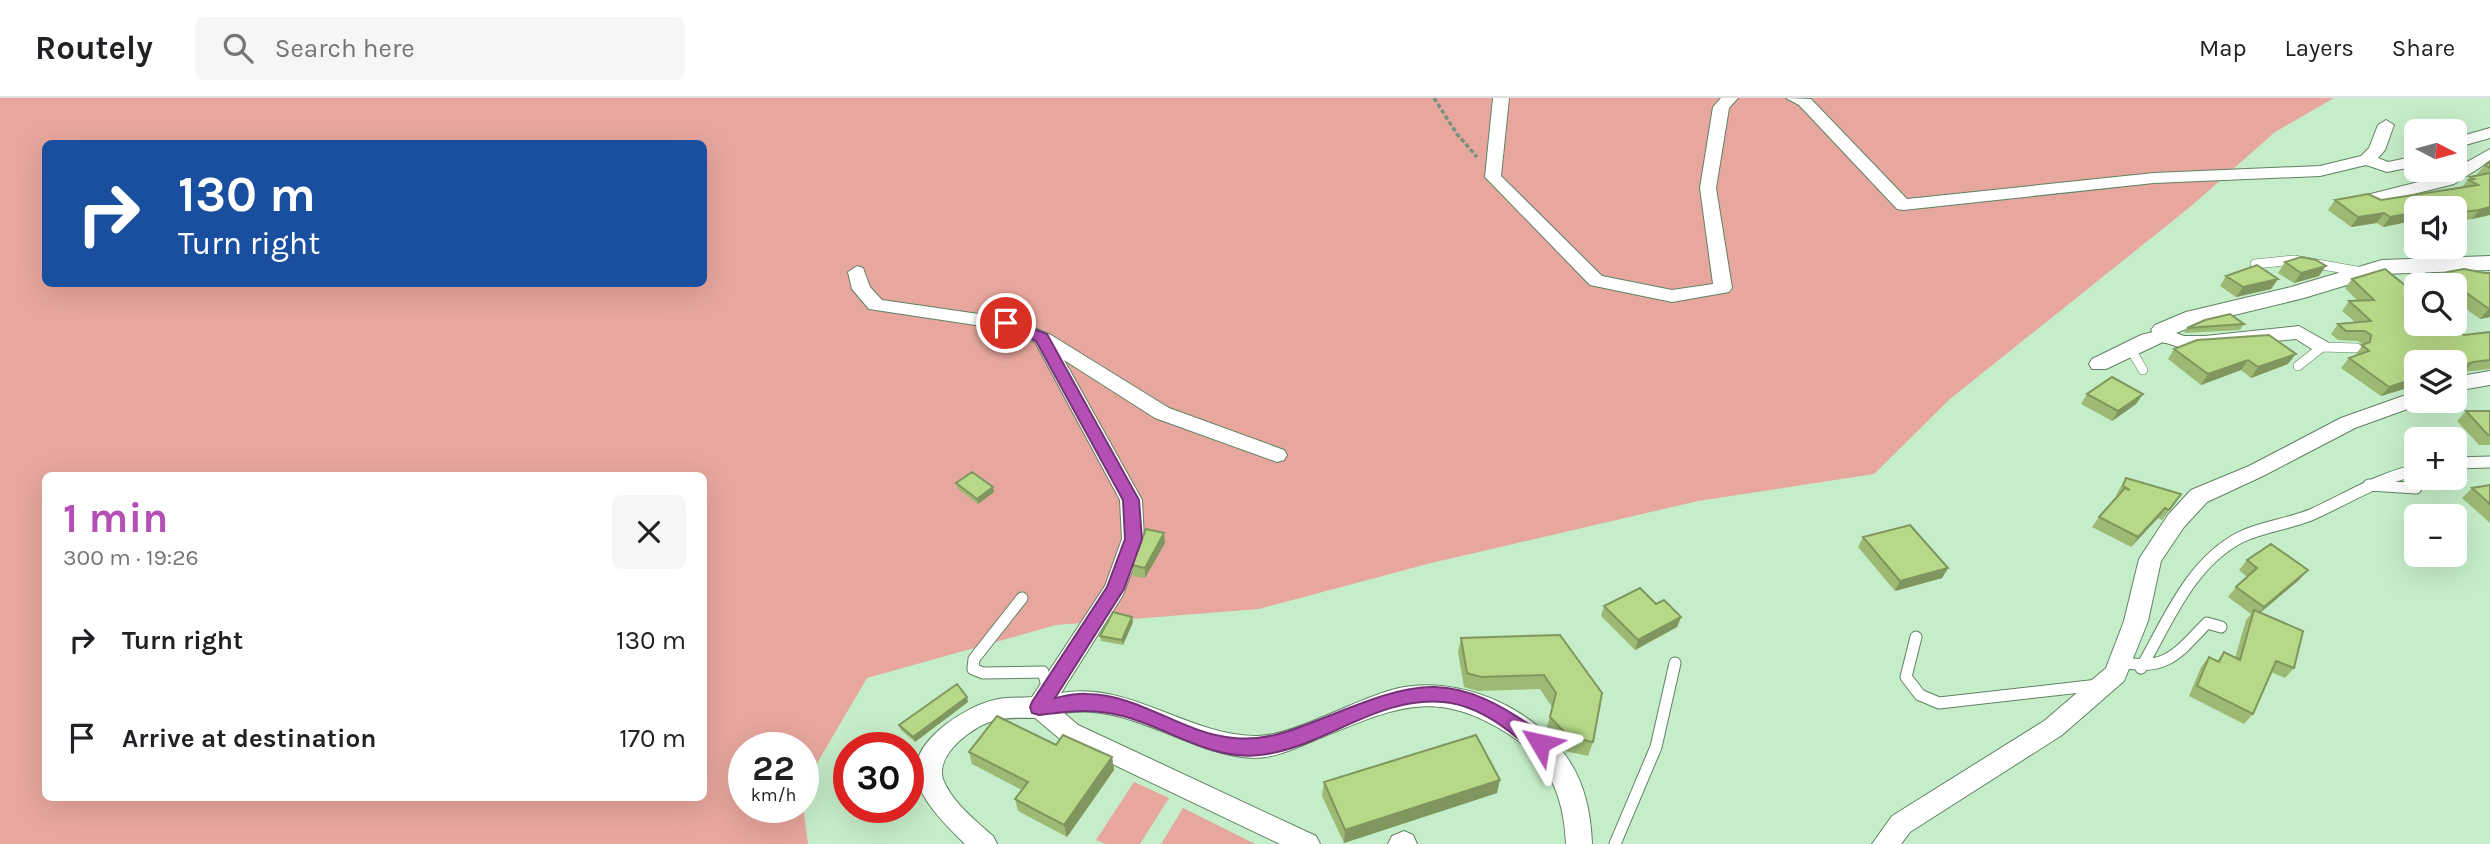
<!DOCTYPE html>
<html lang="en">
<head>
<meta charset="utf-8">
<style>
	body { margin:0; font-family:Karla,sans-serif; background:#f6f6f6; color:#202124; height:100vh; display:flex; flex-direction:column; font-size:26px; white-space:nowrap }
	* { box-sizing:border-box; margin:0 }
	p { font-size:23px; color:#757577 }
	.icon { flex:none; width:38px; height:38px; fill:none; stroke:currentColor; stroke-width:2; stroke-linecap:round; stroke-linejoin:round }
	.map { position:relative; flex:1; overflow:hidden }
	.details { position:absolute; left:42px; top:374px; width:665px; height:329px; display:flex; flex-direction:column; background:#fff; border-radius:10px; box-shadow:0 7px 28px #0002 }
	.details>* { flex:none }
	.top-card { position:absolute; left:42px; top:42px; width:665px; height:147px; border-radius:10px; box-shadow:0 7px 28px #0002; background:#1a4fa0; color:#fff; overflow:hidden }
	.needle { width:46px; rotate:96deg }
	.tools { position:absolute; left:2404px; top:21px; display:grid; gap:14px }
	.tools a { display:grid; place-items:center; width:63px; height:63px; border-radius:10px; background:#fff; box-shadow:0 7px 28px #0002; font-size:35px }
	.speed { position:absolute; left:728px; top:634px; display:flex; gap:14px; font-size:35px; font-weight:700; text-align:center }
	.speed>* { display:grid; place-content:center; width:91px; height:91px; border-radius:50%; background:#fff; box-shadow:0 7px 28px #0002; line-height:1 }
	.speed small { font-size:18px; font-weight:400 }
	.speed .limit { border:10px solid #d22; background:#fff; color:#111 }
	.pin { position:absolute; display:grid; place-items:center; width:60px; height:60px; color:#fff; margin:-30px; border:4px solid #fff; border-radius:50%; box-shadow:0 2px 7px #0007 }
	.me { position:absolute; width:77px; margin:-38px; rotate:306deg; stroke-linejoin:round; filter:drop-shadow(0 0 5px #0008) }
	.turn { display:flex; align-items:center; gap:24px; height:147px; padding:0 21px; font-size:32px }
	.turn .icon { width:91px; height:91px; stroke-width:2.5 }
	.turn b { display:block; font-size:49px; line-height:60px }
	.round { display:grid; place-items:center; flex:none; width:74px; height:74px; border-radius:10px; background:#f6f6f6 }
	.headline { display:flex; align-items:center; justify-content:space-between; height:119px; padding:0 21px }
	h1 { font-size:42px; font-weight:700; line-height:52px; color:#b44fb5 }
	ul { padding:0; list-style:none }
	li { display:flex; align-items:center; gap:21px; height:98px; padding:0 21px }
	li div { flex:1 }
	li b { display:block; font-size:26px }
	li em { font-style:normal }
	header { display:flex; align-items:center; gap:42px; box-sizing:border-box; height:98px; padding:0 35px; background:#fff; border-bottom:2px solid #e0e0e0 }
	header strong { font-size:33px }
	nav { display:flex; gap:38px; margin-inline-start:auto; font-size:24px }
	.search { width:490px; height:63px; background:#f6f6f6; display:flex; align-items:center; gap:18px; box-sizing:border-box; padding:0 24px; border-radius:10px; color:#757577; font-size:26px }
	.map>svg:first-child { display:block }
	.green { fill:#e7a69e; fill-rule:evenodd }
	.lines { fill:none; stroke-linecap:round; stroke-linejoin:round }
	.service-far1-casing { stroke:#5f8363; stroke-width:10 }
	.service-casing { stroke:#5f8363; stroke-width:13 }
	.minor-casing { stroke:#5f8363; stroke-width:2 }
	.tertiary-casing { stroke:#5f8363; stroke-width:2 }
	.path { stroke:#78937a; stroke-width:3.5; stroke-dasharray:4.5 2.5; stroke-linecap:butt }
	.service-far1 { stroke:#fff; stroke-width:9 }
	.service { stroke:#fff; stroke-width:11 }
	.minor { fill:#fff; fill-rule:evenodd }
	.tertiary { fill:#fff; fill-rule:evenodd }
	.wall { fill:#9dba74 }
	.shaded-wall { fill:#7f975e }
	.building { fill:#b6d887; stroke:#7f975e; stroke-width:2 }
	.route { fill:#b44fb5; stroke:#753376; stroke-width:2 }
</style>
</head>
<body>
<header>
<strong>Routely</strong>
<div class="search"><svg class="icon" aria-label="search" viewBox="0 0 24 24"><circle cx="10" cy="10" r="6"/><path d="M15 15l6 6"/></svg>Search here</div>
<nav><a>Map</a><a>Layers</a><a>Share</a></nav>
</header>
<div class="map">
<svg width="2490" height="746" viewBox="0 0 2490 746">
	<rect width="100%" height="100%" fill="#c6edc9"/>
	<path class="green" d="M0 0H2334L2275 34 2190 109 1950 301 1874 376 1698 403 1431 465 1259 511 1056 527 867 580 803 689V649H744V709H803L808 746H0ZM46 46H704V186H46ZM46 378H704V700H46Z
		M1134 684 1169 700 1140 746H1106L1096 742Z
		M1183 710 1255 746H1161Z"/>
	<g class="lines">
		<defs>
			<path id="service-far1" d="M2255 166 2294 162 2362 174
				M2409 167 2433 187
				M2130 250 2143 272
				M2298 268 2322 249 2357 250"/>
			<path id="service" d="M2455 365 2490 364
				M2369 387 2416 390
				M1022 500 974 561 973 571 983 575 1043 574 1048 591
				M1916 539 1906 579 1920 597 1939 605 2098 587
				M2121 564C2166 574 2178 555 2207 525L2221 529
				M2141 570C2168 523 2190 465 2241 439 2264 428 2290 426 2313 416 2348 400 2379 380 2417 372
				M1615 746 1656 649 1675 565"/>
			<path id="minor" d="M1493 0H1509L1501 78 1602 178 1672 192 1713 186 1700 90 1713 9 1721 0H1738L1729 10 1716 90 1732 190 1729 194 1672 204 1590 187 1485 79Z
				M1786 0 1811 1 1907 101 2154 75 2320 68 2361 58 2369 50 2378 27 2386 22 2394 27 2385 52 2378 60 2388 64 2417 58V68L2387 74 2366 67 2320 78 2154 85 1903 112 1897 111 1799 7Z
				M2490 30V40L2455 50V40Z
				M2490 51V63L2454 86 2369 107 2360 102 2363 98 2442 78Z
				M857 168 863 170 870 189 882 202 1013 221 1051 237 1169 310 1284 352 1287 357 1284 362 1277 364 1155 320 1064 262 1142 402 1144 441 1123 497 1061 595C1130 583 1187 637 1255 638 1292 639 1355 601 1395 591 1457 576 1532 608 1568 661 1585 686 1591 716 1592 746H1566C1564 700 1550 663 1510 637 1433 587 1393 611 1315 642 1296 650 1275 660 1254 660 1188 657 1131 604 1064 615L1078 627 1316 738 1320 746H1280L1060 641 1035 620C1022 620 1009 619 997 622 975 626 935 656 943 681 951 703 976 723 993 738L997 746H965C947 728 915 699 916 670 918 639 967 608 994 602 1006 599 1019 600 1032 599L1105 488 1122 441 1120 402 1035 244 1002 231 869 211 852 191 848 174Z
				M2299 228 2329 245 2332 249 2329 253H2315L2296 241 2205 250H2182L2163 244 2106 271H2092L2089 266 2092 261 2141 237 2165 231 2184 238H2205Z
				M2490 273V287L2455 293V279Z
				M2417 293V303H2425L2424 305 2355 330 2263 378 2207 404 2184 429 2161 463 2148 523 2124 583 2062 637 1910 734 1901 746H1872L1892 718 2044 623 2106 570 2124 523 2139 461 2168 417 2191 392 2249 368 2341 320Z
				M1404 733 1413 737 1417 746H1388L1392 738Z"/>
			<path id="tertiary" d="M2490 158V172L2383 176 2304 200 2201 225 2176 235 2173 242 2165 245 2157 242 2151 232 2155 227 2186 214 2291 189 2382 162Z"/>
		</defs>
		<use href="#service-far1" class="service-far1-casing"/>
		<use href="#service" class="service-casing"/>
		<use href="#minor" class="minor-casing"/>
		<use href="#tertiary" class="tertiary-casing"/>
		<path class="path" d="M1434 0 1457 36 1477 59"/>
		<use href="#service-far1" class="service-far1"/>
		<use href="#service" class="service"/>
		<use href="#minor" class="minor"/>
		<use href="#tertiary" class="tertiary"/>
	</g>
	<path class="wall" d="M2490 63V117L2472 121 2455 124V110H2417V122L2383 129 2377 125 2351 129 2328 112 2335 102H2381L2463 89V88L2470 79 2478 77 2477 76 2485 67Z
		M2285 164 2319 178 2294 185 2278 175Z
		M2447 174 2485 175 2490 219 2480 221 2455 203V187H2439V184Z
		M2226 178 2278 181 2271 191 2236 199 2220 188Z
		M2352 181 2464 237 2490 234V271L2464 274 2417 264V287L2381 298 2341 270 2349 260 2356 258 2355 257 2363 247 2358 243 2338 242 2331 236 2338 226 2355 224 2342 213 2349 203H2358L2345 190Z
		M2244 226 2240 232 2184 235 2187 230Z
		M2174 251 2288 266 2251 280 2241 272 2201 287 2168 261Z
		M2087 296H2143L2136 306 2112 323 2081 306Z
		M2466 313H2490V347H2479L2457 323Z
		M2126 380 2174 406 2162 422 2158 420 2131 449 2092 429 2099 419 2117 399 2116 398 2120 390Z
		M956 385 994 394 978 406 958 391Z
		M2490 387V425L2462 400 2472 390Z
		M1164 435 1165 445 1145 480 1133 478 1132 467Z
		M1863 439 1948 470 1942 480 1895 493 1858 449Z
		M2247 462 2299 482 2260 515 2294 570 2285 580 2271 574 2253 616 2244 626 2189 598 2201 569 2209 559 2217 563 2224 554 2235 560 2246 522 2251 516 2228 499 2236 489 2247 479 2239 472Z
		M1656 506 1681 519 1677 529 1635 552 1601 518 1604 508Z
		M1133 524 1123 547 1101 543 1100 538Z
		M1560 537 1593 644 1588 658 1565 653 1546 633 1552 609 1540 591 1478 593 1464 589 1458 554 1461 540Z
		M968 604 915 644 901 632 899 627Z
		M1056 647 1112 659 1114 672 1067 739 1018 713 1015 701 1022 692 972 666 969 654Z
		M1324 684 1497 695 1344 745 1322 698Z"/>
	<path class="shaded-wall" d="M2490 109V117L2472 121 2479 112Z
		M2417 114V122L2383 129 2390 119Z
		M2384 115 2377 125 2351 129 2358 119Z
		M2326 168 2319 178 2294 185 2301 175Z
		M2278 181 2271 191 2236 199 2243 189Z
		M2490 210V219L2480 221 2489 211Z
		M2296 256 2288 266 2251 280 2258 269Z
		M2248 262 2241 272 2201 287 2208 276Z
		M2473 264 2464 274 2455 277V271Z
		M2417 280V287L2381 298 2389 289Z
		M2143 296 2136 306 2112 323 2118 313Z
		M993 389 994 394 978 406 977 401Z
		M2165 410 2158 420 2131 449 2138 439Z
		M1164 435 1165 445 1145 480V470Z
		M1948 470 1942 480 1895 493 1900 483Z
		M2308 472 2299 482 2255 519 2264 509Z
		M1132 519 1133 524 1123 547 1122 542Z
		M1681 519 1677 529 1635 552 1638 542Z
		M967 599 968 604 915 644 913 639Z
		M1112 659 1114 672 1067 739 1064 727Z
		M1500 682 1497 695 1344 745 1345 732Z"/>
	<path class="building" d="M2490 63V70L2485 67Z
		M2490 75V109L2479 112 2455 115V110H2417V114L2390 119 2384 115 2358 119 2335 102 2368 96 2381 102 2478 87 2469 82 2474 81 2470 79Z
		M2301 159 2316 162 2326 168 2301 175 2285 164Z
		M2257 167 2278 181 2243 189 2226 178Z
		M2385 171 2417 197V226H2450L2464 237 2490 234V262L2473 264 2455 271V264H2417V280L2389 289 2349 260 2369 253 2362 247 2370 244 2371 237 2365 233H2346L2338 226 2371 223 2349 203 2374 202 2352 181Z
		M2464 171 2485 175H2490V210L2489 211 2447 181V174Z
		M2230 216 2244 226 2187 230 2205 222Z
		M2269 237 2296 256 2258 269 2248 262 2208 276 2174 251 2197 242Z
		M2112 279 2143 296 2118 313 2087 296Z
		M2466 313H2490V337H2488Z
		M972 374 993 389 977 401 956 385Z
		M2126 380 2181 396 2169 412 2165 410 2138 439 2099 419 2125 390 2130 392 2123 388Z
		M2490 387V406L2472 390Z
		M1910 427 1948 470 1900 483 1863 439Z
		M1146 431 1164 435 1145 470 1132 467Z
		M2271 446 2308 472 2264 509 2236 489 2257 470 2247 462Z
		M1640 490 1656 506 1664 502 1681 519 1638 542 1604 508Z
		M2254 512 2303 533 2294 570 2276 563 2253 616 2197 588 2209 559 2219 564 2224 554 2240 562Z
		M1113 514 1132 519 1122 542 1100 538Z
		M1560 537 1602 595 1593 644 1569 639 1550 619 1556 595 1544 577 1481 579 1467 575 1461 540Z
		M957 586 967 599 913 639 899 627Z
		M997 618 1056 647 1063 637 1112 659 1064 727 1015 701 1028 684 969 654Z
		M1476 637 1500 682 1345 732 1324 684Z"/>
	<path class="route" d="M1006 220 1047 236 1139 402 1142 441 1124 491 1055 600C1065 598 1077 595 1087 596 1139 596 1183 636 1234 640 1264 643 1288 634 1316 623 1420 581 1451 569 1547 639L1549 645 1547 651C1542 653 1542 653 1537 652 1527 649 1518 640 1510 634 1492 620 1467 606 1443 604 1376 598 1324 650 1260 657 1211 663 1169 630 1123 618 1090 610 1072 613 1039 617L1032 615 1030 609 1032 604 1107 489 1125 441 1123 402 1036 243 1001 228V222Z"/>
</svg>
<div class="tools">
<a><svg class="needle" viewBox="-14 -14 28 28"><path d="M0-13l5 13h-10z" fill="#e53935"/><path d="M0 13l5-13h-10z" fill="#757577"/></svg></a>
<a><svg class="icon" aria-label="sound" viewBox="0 0 24 24"><path d="M4 9h4l5-4v14l-5-4H4zM17 9q2 3 0 6"/></svg></a>
<a><svg class="icon" aria-label="search" viewBox="0 0 24 24"><circle cx="10" cy="10" r="6"/><path d="M15 15l6 6"/></svg></a>
<a><svg class="icon" aria-label="layers" viewBox="0 0 24 24"><path d="M12 4l9 5-9 5-9-5zM3 14l9 5 9-5"/></svg></a>
<a>+</a>
<a>−</a>
</div>
<div class="speed"><div>22<small>km/h</small></div><div class="limit">30</div></div>
<div class="pin" style="left:1006px;top:225px;background:#d93025"><svg class="icon" aria-label="arrive" viewBox="0 0 24 24"><path d="M6 21V4h12l-3 4 3 4H6"/></svg></div>
<svg class="me" style="left:1540px;top:645px" viewBox="-20 -20 40 40"><path d="M0-17L14 15 0 8-14 15z" fill="#b44fb5" stroke="#fff" stroke-width="4"/></svg>
<div class="top-card">
<div class="turn"><svg class="icon" aria-label="right" viewBox="0 0 24 24"><path d="M7 20v-9h11M14 6l5 5-5 5"/></svg><div><b>130 m</b>Turn right</div></div>
</div>
<section class="details">
<div class="headline"><div><h1>1 min</h1><p>300 m · 19:26</p></div><a class="round"><svg class="icon" aria-label="close" viewBox="0 0 24 24"><path d="M6 6l12 12M18 6L6 18"/></svg></a></div>
<ul>
<li><svg class="icon" aria-label="right" viewBox="0 0 24 24"><path d="M7 20v-9h11M14 6l5 5-5 5"/></svg><div><b>Turn right</b></div><em>130 m</em></li>
<li><svg class="icon" aria-label="arrive" viewBox="0 0 24 24"><path d="M6 21V4h12l-3 4 3 4H6"/></svg><div><b>Arrive at destination</b></div><em>170 m</em></li>
</ul>
</section>
</div>
</body>
</html>
